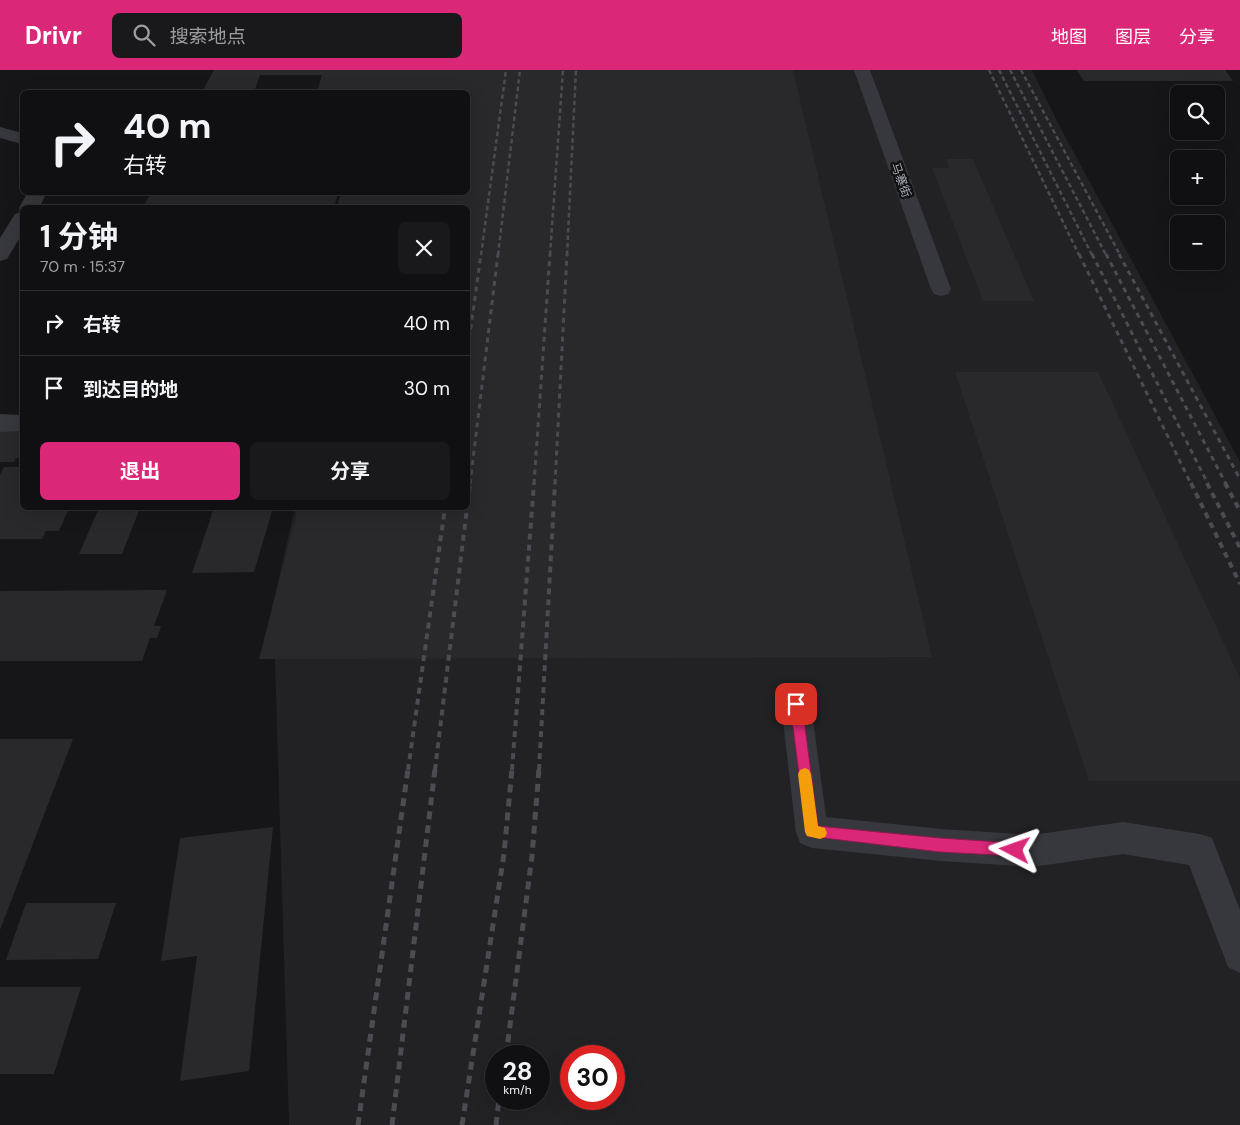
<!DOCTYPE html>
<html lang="zh">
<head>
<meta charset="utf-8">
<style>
	body { margin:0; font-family:"DM Sans","Noto Sans SC",sans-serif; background:#19191b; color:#f1f3f6; height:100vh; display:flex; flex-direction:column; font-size:19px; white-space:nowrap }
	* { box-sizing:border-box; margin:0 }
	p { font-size:16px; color:#9c9d9f }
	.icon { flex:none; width:28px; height:28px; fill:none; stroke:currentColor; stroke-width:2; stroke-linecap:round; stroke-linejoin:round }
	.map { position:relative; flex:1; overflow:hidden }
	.details { position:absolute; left:20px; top:135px; width:450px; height:305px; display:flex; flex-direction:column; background:#101012; border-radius:8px; box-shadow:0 5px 20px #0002,0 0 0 1px #303032 }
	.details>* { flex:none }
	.hud { position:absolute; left:20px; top:20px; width:450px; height:105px; border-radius:8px; box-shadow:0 5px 20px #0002,0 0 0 1px #303032; background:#101012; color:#f1f3f6; overflow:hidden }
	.controls { position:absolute; left:1170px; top:15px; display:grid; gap:10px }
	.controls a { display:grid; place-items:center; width:55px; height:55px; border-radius:8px; background:#101012; box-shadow:0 5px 20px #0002,0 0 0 1px #303032; font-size:25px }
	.speed { position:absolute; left:485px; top:975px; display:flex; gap:10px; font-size:25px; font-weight:700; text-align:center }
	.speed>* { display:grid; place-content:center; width:65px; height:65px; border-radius:50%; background:#101012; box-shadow:0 5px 20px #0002,0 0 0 1px #303032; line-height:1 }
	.speed small { font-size:12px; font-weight:400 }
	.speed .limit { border:8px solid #d22; background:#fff; color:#111 }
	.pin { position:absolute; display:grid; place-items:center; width:42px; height:42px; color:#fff; margin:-21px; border-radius:10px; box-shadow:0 2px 8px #0006 }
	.me { position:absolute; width:55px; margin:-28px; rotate:274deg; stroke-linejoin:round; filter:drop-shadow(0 0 4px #0008) }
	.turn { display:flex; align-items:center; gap:18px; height:105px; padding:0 20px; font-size:22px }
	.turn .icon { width:65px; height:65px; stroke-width:2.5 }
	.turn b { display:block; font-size:35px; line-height:42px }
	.round { display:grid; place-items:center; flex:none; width:52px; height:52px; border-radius:8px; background:#19191b }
	.headline { display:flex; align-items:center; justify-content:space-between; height:85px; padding:0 20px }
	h1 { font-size:30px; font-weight:700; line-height:38px }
	.action { display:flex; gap:10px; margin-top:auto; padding:10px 20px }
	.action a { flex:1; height:58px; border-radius:8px; background:#db2777; color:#fff; font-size:20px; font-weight:700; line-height:58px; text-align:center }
	.action a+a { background:#19191b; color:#f1f3f6 }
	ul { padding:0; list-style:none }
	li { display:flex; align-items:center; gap:15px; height:65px; padding:0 20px; border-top:1px solid #303032 }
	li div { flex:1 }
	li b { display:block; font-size:19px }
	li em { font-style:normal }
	header { display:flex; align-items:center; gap:30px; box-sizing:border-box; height:70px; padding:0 25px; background:#db2777; color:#fff }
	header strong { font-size:24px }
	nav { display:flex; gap:28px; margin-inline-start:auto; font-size:18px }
	.search { width:350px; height:45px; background:#19191b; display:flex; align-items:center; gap:12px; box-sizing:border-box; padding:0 18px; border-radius:8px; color:#9c9d9f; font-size:19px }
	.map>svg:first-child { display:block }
	.built { fill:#222225; fill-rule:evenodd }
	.building { fill:#29292c }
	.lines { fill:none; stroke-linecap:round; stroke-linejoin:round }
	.minor { fill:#37383d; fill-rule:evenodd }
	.rail-far3 { stroke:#4a4c52; stroke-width:2.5; stroke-dasharray:4.5 3; stroke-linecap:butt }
	.rail-far2 { stroke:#4a4c52; stroke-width:3; stroke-dasharray:5 4.5; stroke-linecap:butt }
	.rail-far1 { stroke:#4a4c52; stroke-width:4; stroke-dasharray:6 5; stroke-linecap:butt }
	.rail { stroke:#4a4c52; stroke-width:5; stroke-dasharray:8 6; stroke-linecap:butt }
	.route { fill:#db2777; stroke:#8e194d }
	.slow { fill:#f59e0b }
	.labels { text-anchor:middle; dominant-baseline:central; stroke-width:5; stroke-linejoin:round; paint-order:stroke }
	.far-street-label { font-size:12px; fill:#a8adb8; stroke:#111113 }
</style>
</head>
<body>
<header>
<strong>Drivr</strong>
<div class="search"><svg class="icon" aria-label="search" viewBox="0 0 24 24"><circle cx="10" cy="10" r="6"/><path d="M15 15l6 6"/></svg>搜索地点</div>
<nav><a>地图</a><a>图层</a><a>分享</a></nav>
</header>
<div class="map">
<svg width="1240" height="1055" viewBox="0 0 1240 1055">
	<rect width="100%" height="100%" fill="#161618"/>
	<path class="built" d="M373 0H1032L1057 51 1240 392V1055H289L275 590 270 546 295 438H468V22H367ZM496 986H539V1029H496ZM571 986H614V1029H571Z"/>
	<path class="building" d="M214 0H793L932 587 259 589 298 438H468V138H337L341 122H468V22H317L322 5H260L254 22H202Z
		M1077 0H1225L1233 11H1084Z
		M946 89H973L1034 231H983L932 98H949Z
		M151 122H338L334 138H143Z
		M955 302H1098L1240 608V711H1089Z
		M0 361H22V388H16L14 392H0Z
		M4 397H22V438H69L59 461H46L42 469H0V405Z
		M99 438H140L122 484H79Z
		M214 438H273L254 502 192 503Z
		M167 520 154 556H161L157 568H150L142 591H0V521Z
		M0 669H73L0 860Z
		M273 757 249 1001 180 1011 197 886 161 891 180 768Z
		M26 833H116L98 889 6 890Z
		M0 917H81L54 1004H0Z"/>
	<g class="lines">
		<path class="minor" d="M854 0H870L951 219 948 224 941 226 934 224 931 219Z
			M0 57 22 63V74L0 68Z
			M28 122H47L39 138H22V142L19 138Z
			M22 142V164L7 189 0 191V168L15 144Z
			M0 344 22 345V361L0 362Z
			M796 621 807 625 811 634 826 747 941 759 1032 765 1123 752 1200 764 1212 768 1240 840V903L1228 897 1189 795 1123 784 1032 797 941 791 812 778 800 773 796 762 781 634 785 625Z"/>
		<path class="rail-far3" d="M989 0 1079 185
			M999 0 1092 185
			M1010 0 1106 185
			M1021 0 1120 185
			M481 185 506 0
			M498 185 520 0
			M550 185 563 0
			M567 185 576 0"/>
		<path class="rail-far2" d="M1079 184 1191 414
			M1092 184 1208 414
			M1106 184 1226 414
			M1119 184 1240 409
			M468 278 481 184
			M470 414 498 184
			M534 414 550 184
			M555 414 567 184"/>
		<path class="rail-far1" d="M1191 413 1240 514
			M1207 413 1240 478
			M1225 413 1240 441
			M468 433 470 413
			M408 700 445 438
			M435 700 467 438
			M512 700 534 413
			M539 700 555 413"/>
		<path class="rail" d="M506 986 532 786 539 699
			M358 1055 408 699
			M392 1055 435 699
			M462 1055 504 784 512 699
			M496 1055 499 1029"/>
	</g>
	<path class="route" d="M796 628 800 630 802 634 818 756 940 768 1015 773 1020 775 1022 780 1020 784 1015 786 940 782 807 766 790 634 791 630Z"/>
	<path class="slow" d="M805 698 809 700 811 704 818 756 825 758 827 763 825 767 820 769 807 766 805 762 798 704 800 700Z"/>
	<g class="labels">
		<g class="far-street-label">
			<text transform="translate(901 110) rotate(70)">马寨街</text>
		</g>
	</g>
</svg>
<div class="controls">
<a><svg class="icon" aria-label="search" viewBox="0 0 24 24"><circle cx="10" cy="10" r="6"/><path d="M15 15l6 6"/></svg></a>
<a>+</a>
<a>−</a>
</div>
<div class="speed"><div>28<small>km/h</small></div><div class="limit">30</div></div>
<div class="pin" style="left:796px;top:634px;background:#d93025"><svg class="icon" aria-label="arrive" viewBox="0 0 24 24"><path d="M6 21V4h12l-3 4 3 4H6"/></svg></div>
<svg class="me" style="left:1015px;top:780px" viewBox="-20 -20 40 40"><path d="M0-17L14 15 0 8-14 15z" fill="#db2777" stroke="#fff" stroke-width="4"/></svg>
<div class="hud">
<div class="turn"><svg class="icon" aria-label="right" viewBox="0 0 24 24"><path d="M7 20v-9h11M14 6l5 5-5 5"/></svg><div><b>40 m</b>右转</div></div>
</div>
<section class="details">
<div class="headline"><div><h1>1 分钟</h1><p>70 m · 15:37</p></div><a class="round"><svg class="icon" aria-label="close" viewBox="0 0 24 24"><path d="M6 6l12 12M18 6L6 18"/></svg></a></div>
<ul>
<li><svg class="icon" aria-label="right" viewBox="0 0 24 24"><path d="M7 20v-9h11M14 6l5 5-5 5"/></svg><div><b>右转</b></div><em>40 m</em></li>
<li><svg class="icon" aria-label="arrive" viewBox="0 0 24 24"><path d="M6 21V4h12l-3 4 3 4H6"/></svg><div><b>到达目的地</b></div><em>30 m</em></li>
</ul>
<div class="action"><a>退出</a><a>分享</a></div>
</section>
</div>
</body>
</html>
